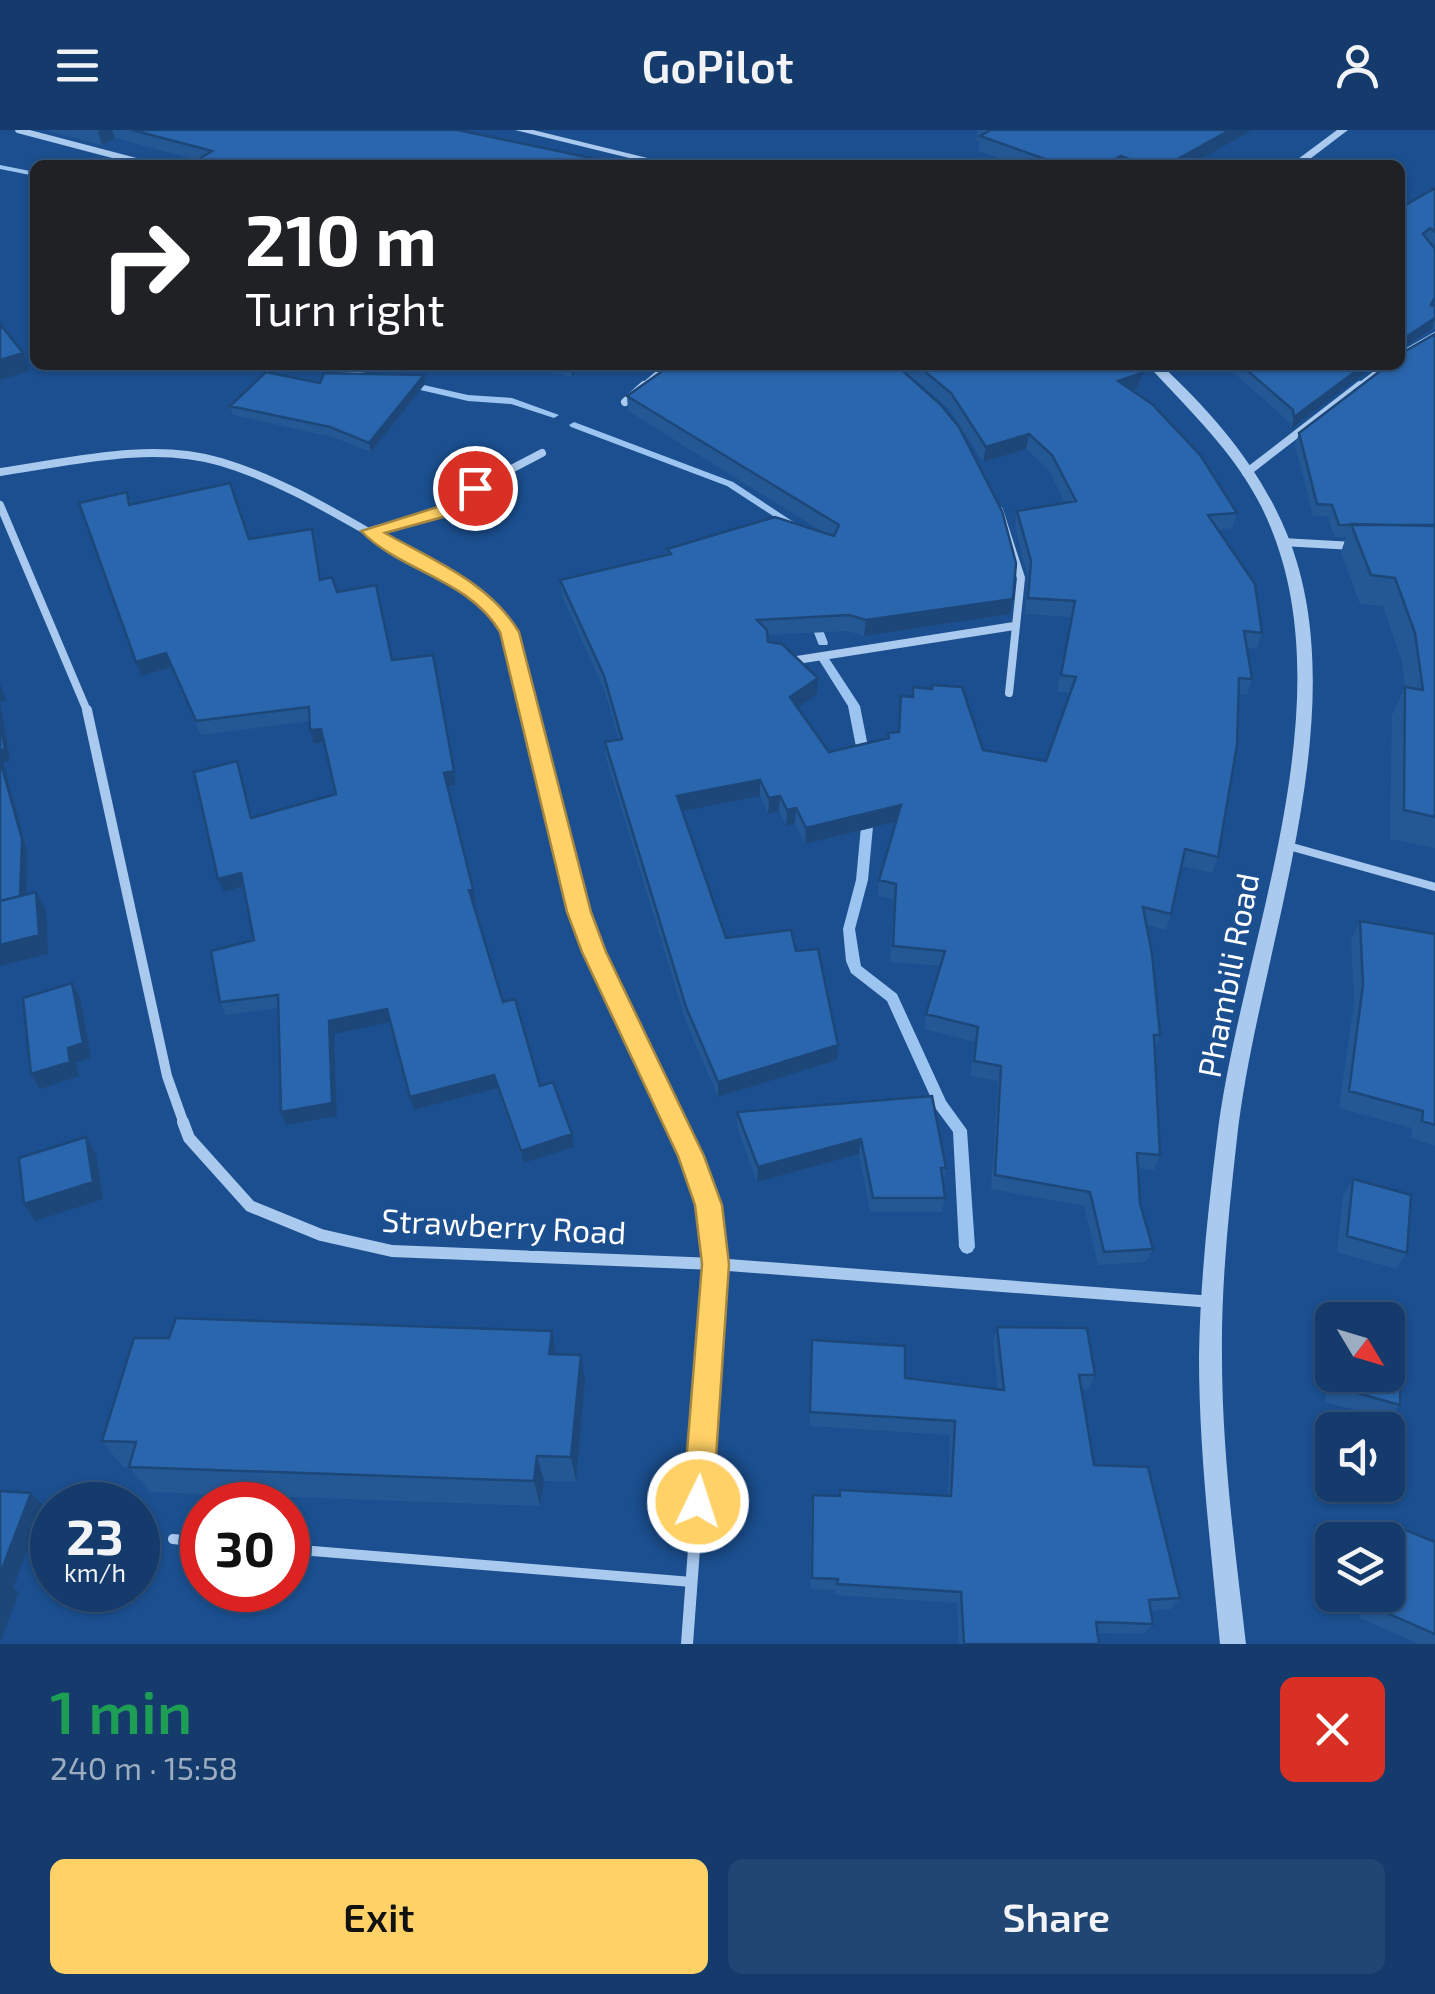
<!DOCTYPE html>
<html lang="en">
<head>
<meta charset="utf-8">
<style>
	body { margin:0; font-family:"Exo 2",sans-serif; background:#214673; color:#f1f3f6; height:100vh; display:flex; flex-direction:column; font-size:38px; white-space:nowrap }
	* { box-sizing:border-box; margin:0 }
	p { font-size:32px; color:#9dadc1 }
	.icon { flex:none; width:55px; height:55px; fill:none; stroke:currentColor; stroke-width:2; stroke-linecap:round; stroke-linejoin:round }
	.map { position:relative; height:1514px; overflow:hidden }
	.panel { display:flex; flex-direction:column; background:#143b6b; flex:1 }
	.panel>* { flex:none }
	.banner { position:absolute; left:30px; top:30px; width:1375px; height:210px; border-radius:15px; box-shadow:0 2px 8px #0004,0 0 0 2px #33557e; background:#202124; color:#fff; overflow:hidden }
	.needle { width:65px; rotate:128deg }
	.tools { position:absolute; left:1315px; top:1172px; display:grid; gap:20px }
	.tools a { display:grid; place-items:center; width:90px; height:90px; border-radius:15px; background:#143b6b; box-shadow:0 2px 8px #0004,0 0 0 2px #33557e; font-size:50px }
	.speed { position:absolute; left:30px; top:1352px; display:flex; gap:20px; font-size:50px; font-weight:700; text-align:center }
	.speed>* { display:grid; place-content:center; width:130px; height:130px; border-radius:50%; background:#143b6b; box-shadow:0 2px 8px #0004,0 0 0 2px #33557e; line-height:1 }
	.speed small { font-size:25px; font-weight:400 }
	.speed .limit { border:15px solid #d22; background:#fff; color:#111 }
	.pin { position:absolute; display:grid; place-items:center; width:85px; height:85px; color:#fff; margin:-42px; border:5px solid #fff; border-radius:50%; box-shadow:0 2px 10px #0007 }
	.me { position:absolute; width:110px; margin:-55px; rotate:4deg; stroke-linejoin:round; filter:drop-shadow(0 0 8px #0008) }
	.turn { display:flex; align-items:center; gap:35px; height:210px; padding:0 50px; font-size:45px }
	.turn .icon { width:130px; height:130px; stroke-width:2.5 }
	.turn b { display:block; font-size:70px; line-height:85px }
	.round { display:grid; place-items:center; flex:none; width:105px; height:105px; border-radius:15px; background:#214673 }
	.head { display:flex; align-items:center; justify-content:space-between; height:170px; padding:0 50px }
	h1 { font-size:60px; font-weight:600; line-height:75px; color:#1e9e55 }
	.primary-button { display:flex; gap:20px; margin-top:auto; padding:20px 50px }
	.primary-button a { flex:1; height:115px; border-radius:15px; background:#ffd166; color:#111; font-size:40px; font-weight:600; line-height:115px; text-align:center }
	.primary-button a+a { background:#214673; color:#f1f3f6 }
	header { display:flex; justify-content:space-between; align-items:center; height:130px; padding:0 50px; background:#143b6b; font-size:45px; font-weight:600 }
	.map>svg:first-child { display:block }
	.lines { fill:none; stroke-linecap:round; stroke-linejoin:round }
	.stream { fill:#9cc4f0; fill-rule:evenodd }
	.service-far1 { stroke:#a9c9ee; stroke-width:8 }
	.service { stroke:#a9c9ee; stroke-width:10 }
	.minor-far3 { stroke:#a9c9ee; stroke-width:6 }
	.minor-far2 { stroke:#a9c9ee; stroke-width:8 }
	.minor-far1 { stroke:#a9c9ee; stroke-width:10 }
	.minor { stroke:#a9c9ee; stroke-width:12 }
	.tertiary { fill:#a9c9ee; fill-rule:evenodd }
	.wall { fill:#245895 }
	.shaded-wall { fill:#1d4779 }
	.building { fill:#2a66ad; stroke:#1d4779; stroke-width:2.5 }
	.route { fill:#ffd166; stroke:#a68842; stroke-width:2.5 }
	.labels { text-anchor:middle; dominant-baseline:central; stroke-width:10; stroke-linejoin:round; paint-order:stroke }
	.street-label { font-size:32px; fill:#fff; stroke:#1b4f8f }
</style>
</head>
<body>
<header><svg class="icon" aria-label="menu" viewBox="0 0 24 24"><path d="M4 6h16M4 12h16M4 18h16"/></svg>GoPilot<svg class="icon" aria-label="person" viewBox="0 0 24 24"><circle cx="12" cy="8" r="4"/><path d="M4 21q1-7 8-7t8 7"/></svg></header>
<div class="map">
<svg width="1435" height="1514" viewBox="0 0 1435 1514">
	<rect width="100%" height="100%" fill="#1b4f8f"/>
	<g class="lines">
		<path class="stream" d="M0 35 35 42V46L0 39Z
			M295 235H315L372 244 376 247 372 250 299 238Z
			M406 251 468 265 512 268 559 285 554 288 511 274 468 271 403 256 402 254Z
			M574 292 733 352 801 397 799 399H793L727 356 571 297 569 295Z
			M813 484 818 487 828 513 827 515H819L818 513 808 487Z
			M824 526 828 527 860 576 871 632 869 635 865 636 859 632 848 576 819 530Z
			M868 682 874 686 868 750 855 799 860 831 861 836 897 864 946 971 967 1000 975 1117 972 1122 967 1124 962 1122 959 1117 953 1002 936 979 887 871 851 843 846 831 843 799 856 750 862 686Z"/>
		<path class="service-far1" d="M1285 715 1435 757"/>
		<path class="service" d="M173 1409 202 1412
			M288 1419 692 1452"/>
		<path class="minor-far3" d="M18 0 151 35
			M1400 225 1435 205
			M641 258 668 235
			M1357 258 1387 235"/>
		<path class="minor-far2" d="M625 272 644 255
			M0 342C70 332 151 311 221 332 282 350 338 385 393 416 428 435 476 454 501 488 519 512 522 554 529 583
			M1246 343 1360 255
			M0 375 88 583
			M999 380 1021 448 1009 563
			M370 401 448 380 475 358 542 323
			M1282 412 1354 416
			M797 530 1014 496"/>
		<path class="minor-far1" d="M87 580 167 946 184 994
			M528 580 579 782 594 823 676 994"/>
		<path class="minor" d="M183 992 189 1008 250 1076 321 1105 392 1121 715 1134 1213 1172
			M675 992 709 1075 715 1134 687 1514"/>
		<path class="tertiary" d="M515 0H533L676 35H658Z
			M1337 0H1348L1302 35H1290Z
			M1148 235H1161C1213 283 1260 338 1287 404 1360 583 1257 824 1237 1008 1229 1080 1221 1154 1222 1227 1222 1323 1235 1419 1246 1514H1220C1211 1419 1199 1323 1199 1227 1200 1154 1208 1080 1217 1008 1240 814 1355 564 1261 376 1232 319 1190 282 1148 235Z"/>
	</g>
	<path class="wall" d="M45 0H458L197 30 115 8 102 15Z
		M977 0H1252L1191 35H1017L978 21 980 12 976 10Z
		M1435 58V116L1428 111 1432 175 1435 176V199H1432L1401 219 1407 220 1435 204V718L1390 709 1392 585 1405 557 1402 532 1383 476 1360 474 1341 422 1346 407H1335L1327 386H1313L1295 315 1299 303 1400 235 1402 77Z
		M537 235H584L572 247 537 239Z
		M898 235H1131L1142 243 1138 258 1132 260 1237 383 1232 398 1218 400 1262 503 1257 519 1247 518 1252 549 1247 565 1239 564 1218 727 1212 743 1182 736 1171 784 1166 800 1147 795 1160 905 1154 920 1160 1025 1154 1040 1138 1038 1140 1073 1153 1119 1146 1132 1098 1135 1084 1076 991 1059 998 951 970 946 975 912 924 899 926 884 941 836 890 832 894 769 878 766 879 750 896 692 805 714 795 694 786 696 779 681 768 684 760 666 682 681 726 808 796 821 837 930 718 967 686 892 606 628 605 612 619 610 605 562 562 466 560 450 667 425V419L826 404 628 281 627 266 1010 484 864 506 848 501 768 505V512L817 564 798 577 829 622 887 609 888 603 898 602 901 566 983 620 1046 631 1070 563 1057 561 1071 487 1025 484 1028 447 1015 397 1017 381 1065 373 1049 340 1026 319 983 332 949 279Z
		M1225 235H1376L1291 299 1289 292Z
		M424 245 425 254 371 322 332 307 233 285 230 276 320 253Z
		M127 362 132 374 249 409 312 399 321 449 337 462 392 530 433 525 456 655 447 656 473 759 476 773 473 774 503 872 540 956 574 1017 523 1033 497 958 414 980 391 892 334 904 337 986 286 995 278 878 226 885 220 872 254 810 244 757 224 762 237 631 252 687 336 664 324 613 314 614 310 591 201 605 171 537 141 546Z
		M1360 791 1435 804V1016L1411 1008 1412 998 1339 978 1354 873 1351 810Z
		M932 966 946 1038 943 1052 945 1068 942 1082H870L859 1024 757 1052 737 997V982Z
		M1353 1049 1407 1123 1396 1139 1337 1122 1343 1065Z
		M997 1197 1095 1245 1089 1259H1081L1094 1335 1180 1468 1171 1479 1151 1481 1153 1494 1144 1504 1098 1503 1100 1514H959L957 1473 835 1465 836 1460 810 1459 811 1378 813 1365 948 1366 950 1305 809 1296 812 1210 905 1248 998 1260 993 1211Z
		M1332 1197V1245H1388L1400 1275 1388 1289 1325 1272 1328 1204Z
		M556 1224 585 1252 576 1352 544 1351 540 1376 150 1362 129 1337H123L102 1311Z
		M1386 1392 1435 1412V1514H1419L1360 1488 1364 1465H1388V1410H1373L1374 1404Z"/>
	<path class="shaded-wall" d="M100 0H112L115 8 102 15 98 1Z
		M1230 0H1252L1191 35H1167Z
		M1121 26 1119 35H1106Z
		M1435 188 1432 199 1400 220V211Z
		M23 223 30 241 0 250V230Z
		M571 235H584L572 247Z
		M1364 235H1376L1291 299 1294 287Z
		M1142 243 1138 258 1114 266 1118 251Z
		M424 245 425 254 371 322 369 313Z
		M1029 304 1026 319 983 332 986 317Z
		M1013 469 1010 484 864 506 866 490Z
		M166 523 171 537 141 546 136 532Z
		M818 548 817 564 790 583V567Z
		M0 554 6 570 0 572 10 631 3 632 27 721 26 781 0 786Z
		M321 599 325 612 314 614 310 600Z
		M454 641 456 655 446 657 444 643Z
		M760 650V666L678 682 677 666Z
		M780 666 779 681 768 684 769 668Z
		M901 675 899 691 805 714 806 698Z
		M796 678 795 694 786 696 787 680Z
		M241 743 246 756 224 762 218 749Z
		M473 759 476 773 471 774 469 760Z
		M36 762 46 780 48 824 0 836V815Z
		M72 853 80 868 91 928 76 933 79 946 40 959 31 944 68 918Z
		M387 879 391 892 334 904 337 986 286 995 281 982 329 891Z
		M838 915 837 930 718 967V952Z
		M494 945 497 958 414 980 410 967Z
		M572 1004 574 1017 523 1033 521 1021Z
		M86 1007 96 1024 103 1069 35 1091 24 1074Z
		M861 1009 859 1024 757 1052 758 1037Z
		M552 1201 557 1229 549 1224Z
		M581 1225 585 1252 576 1352 571 1327Z
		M537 1326 544 1351 540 1376 534 1351Z
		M31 1363 44 1376 13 1458 19 1462 0 1513V1444Z"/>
	<path class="building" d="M132 0H458L624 35H189L212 21Z
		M991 0H1230L1167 35H1145L1121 26 1106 35H1062L980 6Z
		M1435 58V102L1430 98 1423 104 1435 119V167L1431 175 1435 176V188L1400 211V74L1402 77Z
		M0 194 23 223 0 230Z
		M1435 204V395H1339L1332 375 1317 374 1299 303 1388 235H1400V219L1407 220Z
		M671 235H896L940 274 959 297 1002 381 1016 433 1013 469 866 490 849 485 757 490 767 500 768 512 782 514 818 548 790 567 829 622 889 608 888 603 899 602 901 566 913 567V557L932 559V555L962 557 983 620 1046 631 1076 547 1061 545 1075 471 1028 468 1031 431 1017 381 1076 371 1052 325 1029 304 986 317 951 263 917 235H1131L1142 243 1118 251 1152 274 1201 326 1237 383 1208 385 1255 454 1262 503 1244 501 1252 549 1239 548 1237 615 1218 727 1185 719 1171 784 1143 777 1152 824 1160 905H1154L1160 1025 1137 1023 1140 1073 1153 1119 1104 1122 1090 1062 995 1045 1001 936 974 931 978 897 926 884 945 821 893 816 896 754 879 750 901 675 806 698 796 678 787 680 780 666 769 668 760 650 677 666 726 808 791 800 796 821 818 819 838 915 718 952 686 877 605 612 622 609 604 546 560 450 671 424 667 419 775 387 834 406 839 395 627 266Z
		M1241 235H1364L1294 287 1293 280Z
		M266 242 320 253 324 243 424 245 369 313 330 297 230 276Z
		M230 353 249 409 312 399 320 450 332 447 337 462 376 455 392 530 433 525 454 641 444 643 473 759 469 760 503 872 515 869 540 956 553 952 572 1004 521 1021 494 945 410 967 387 879 329 891 332 973 281 982 278 865 220 872 211 821 254 810 241 743 218 749 194 642 237 631 251 688 336 664 321 599 310 600 309 577 196 591 166 523 136 532 79 373 127 362 129 375Z
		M1351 394 1435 396V687L1404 680 1405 557 1423 560 1415 503 1395 448 1371 445Z
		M0 592 5 619 0 620Z
		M0 630 22 709 20 766 0 771Z
		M36 762 39 805 0 815V771Z
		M1360 791 1435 804V995L1422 991 1423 981 1349 961 1363 855Z
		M72 853 83 913 68 918 70 932 31 944 23 868Z
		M932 966 946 1038H941L945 1068H873L861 1009 758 1037 737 982Z
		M86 1007 93 1052 24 1074 19 1028Z
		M1353 1049 1411 1065 1407 1123 1347 1106Z
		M176 1188 552 1201 549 1224 581 1225 571 1327 537 1326 534 1351 129 1337 136 1312 102 1311 134 1208H169Z
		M997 1197 1087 1198 1095 1245H1079L1094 1335 1148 1337 1180 1468 1149 1470 1153 1494 1096 1492 1099 1514H964L961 1462 837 1454 838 1449 812 1448 813 1365 840 1366V1360L951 1366 955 1291 810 1282 812 1210 905 1216V1248L1004 1260Z
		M1388 1202 1401 1205 1400 1275 1336 1257V1245H1388Z
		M0 1361 31 1363 0 1444Z
		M1386 1392 1435 1412V1504L1373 1477 1375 1465H1388V1410H1384Z"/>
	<path class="route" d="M475 353 483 358 454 384 385 403C433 430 490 453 519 502L591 782 606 822 704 1026 722 1075 729 1134 713 1372 709 1383 698 1387 687 1383 683 1372 702 1134 695 1075 678 1026 582 822 567 782 500 502C469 449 401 442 361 401L441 376Z"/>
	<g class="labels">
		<g class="street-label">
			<text transform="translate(1227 845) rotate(-79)">Phambili Road</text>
			<text transform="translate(504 1095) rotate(3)">Strawberry Road</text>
		</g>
	</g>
</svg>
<div class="tools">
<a><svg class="needle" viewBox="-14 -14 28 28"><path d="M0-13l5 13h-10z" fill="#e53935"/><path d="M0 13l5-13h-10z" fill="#9dadc1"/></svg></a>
<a><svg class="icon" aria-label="sound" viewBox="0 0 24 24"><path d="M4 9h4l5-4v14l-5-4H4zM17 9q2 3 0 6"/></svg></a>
<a><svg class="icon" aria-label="layers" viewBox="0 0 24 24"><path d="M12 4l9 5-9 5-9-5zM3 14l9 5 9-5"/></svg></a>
</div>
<div class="speed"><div>23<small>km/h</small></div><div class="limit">30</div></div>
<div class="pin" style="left:475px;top:358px;background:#d93025"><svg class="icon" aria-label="arrive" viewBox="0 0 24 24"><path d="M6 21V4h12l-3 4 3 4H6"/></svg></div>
<svg class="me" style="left:698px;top:1372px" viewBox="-20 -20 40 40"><circle r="17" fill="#ffd166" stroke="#fff" stroke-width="3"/><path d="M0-11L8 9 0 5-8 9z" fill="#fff"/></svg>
<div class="banner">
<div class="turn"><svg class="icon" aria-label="right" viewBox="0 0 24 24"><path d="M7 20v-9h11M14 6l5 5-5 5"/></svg><div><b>210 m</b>Turn right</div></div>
</div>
</div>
<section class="panel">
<div class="head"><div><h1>1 min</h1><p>240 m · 15:58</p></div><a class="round" style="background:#d93025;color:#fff"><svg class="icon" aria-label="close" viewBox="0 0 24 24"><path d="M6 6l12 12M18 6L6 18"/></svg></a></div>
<div class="primary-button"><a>Exit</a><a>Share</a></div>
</section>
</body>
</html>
